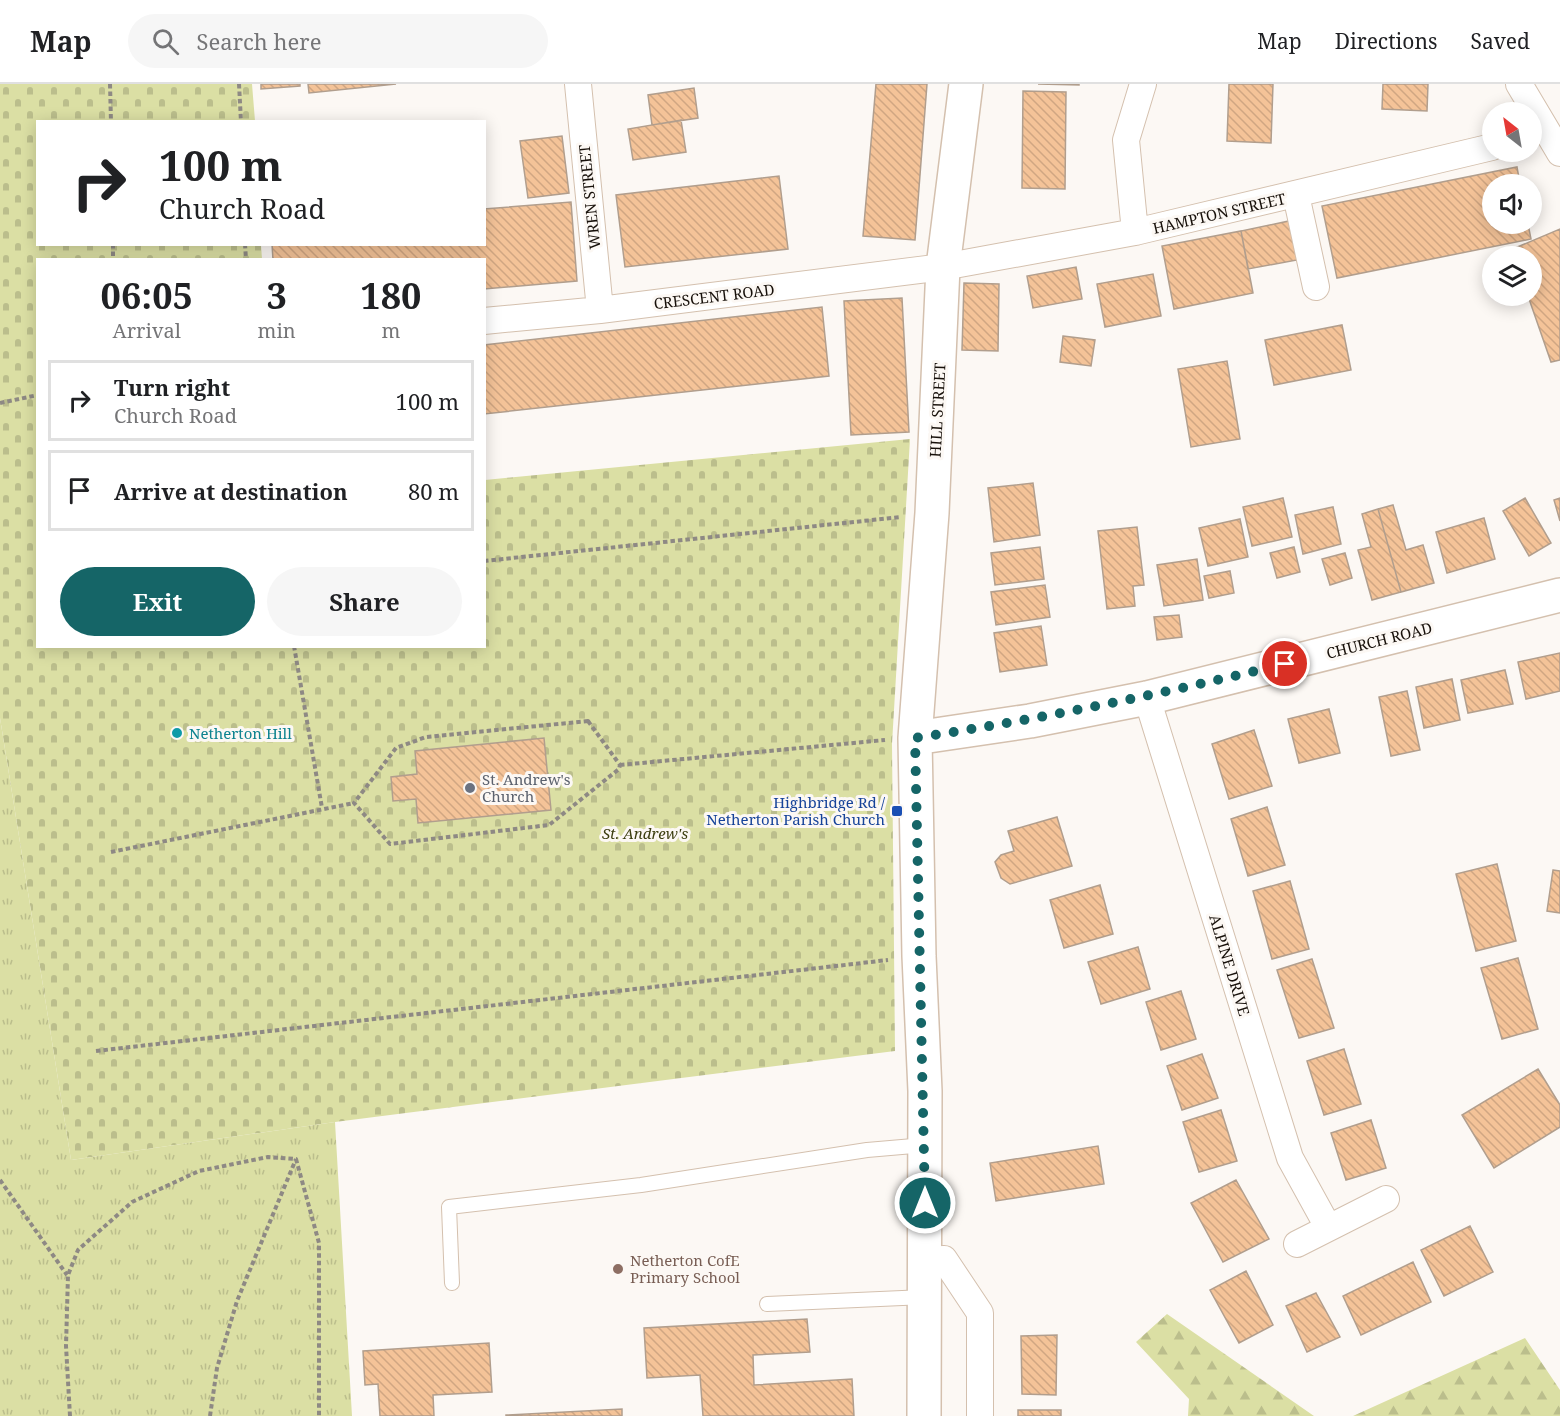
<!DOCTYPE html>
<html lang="en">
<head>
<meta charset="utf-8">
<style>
	body { margin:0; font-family:"Noto Serif",serif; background:#f6f6f6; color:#202124; height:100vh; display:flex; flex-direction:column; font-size:22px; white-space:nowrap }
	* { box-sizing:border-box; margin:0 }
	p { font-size:20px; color:#757577 }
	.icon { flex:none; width:33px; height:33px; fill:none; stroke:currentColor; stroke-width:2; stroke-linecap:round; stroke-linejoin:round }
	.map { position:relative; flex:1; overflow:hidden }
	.panel { position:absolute; left:36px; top:174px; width:450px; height:390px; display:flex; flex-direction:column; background:#fff; border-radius:0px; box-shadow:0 3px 15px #0003 }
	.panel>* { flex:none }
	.hud { position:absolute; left:36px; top:36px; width:450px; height:126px; border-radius:0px; box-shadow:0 3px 15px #0003; background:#fff; color:#202124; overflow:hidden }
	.needle { width:39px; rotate:329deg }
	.tools { position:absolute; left:1482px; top:18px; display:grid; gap:12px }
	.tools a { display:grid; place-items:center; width:60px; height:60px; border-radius:50%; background:#fff; box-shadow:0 3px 15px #0003; font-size:30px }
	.pin { position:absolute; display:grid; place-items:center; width:51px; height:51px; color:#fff; margin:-26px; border:3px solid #fff; border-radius:50%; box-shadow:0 2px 6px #0007 }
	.me { position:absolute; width:66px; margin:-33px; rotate:0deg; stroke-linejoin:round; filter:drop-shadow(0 0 4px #0008) }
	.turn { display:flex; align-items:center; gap:21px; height:126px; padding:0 24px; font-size:27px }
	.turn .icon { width:78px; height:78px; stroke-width:2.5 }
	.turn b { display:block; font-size:42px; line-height:51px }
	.eta { display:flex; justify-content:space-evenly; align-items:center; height:102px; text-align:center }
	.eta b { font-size:36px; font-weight:700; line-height:42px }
	.cta { display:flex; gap:12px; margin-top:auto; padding:12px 24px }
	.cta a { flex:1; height:69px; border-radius:36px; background:#156567; color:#fff; font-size:24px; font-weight:700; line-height:69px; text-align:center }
	.cta a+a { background:#f6f6f6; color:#202124 }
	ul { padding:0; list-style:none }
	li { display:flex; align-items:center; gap:18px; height:81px; margin:0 12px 9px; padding:0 12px; border:3px solid #e0e0e0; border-radius:0px }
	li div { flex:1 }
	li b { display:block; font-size:22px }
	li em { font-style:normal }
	header { display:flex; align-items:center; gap:36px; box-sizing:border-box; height:84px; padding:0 30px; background:#fff; border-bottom:2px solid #e0e0e0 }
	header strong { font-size:28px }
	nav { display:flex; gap:33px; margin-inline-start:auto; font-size:21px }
	.search { width:420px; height:54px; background:#f6f6f6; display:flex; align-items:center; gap:15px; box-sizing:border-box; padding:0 21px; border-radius:33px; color:#757577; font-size:22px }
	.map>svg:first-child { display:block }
	.forest { fill:url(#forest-firs) }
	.cemetery { fill:url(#cemetery-stones) }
	.park { fill:url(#park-tufts) }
	.building { fill:url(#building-back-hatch); stroke:#b19e8d; stroke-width:1.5 }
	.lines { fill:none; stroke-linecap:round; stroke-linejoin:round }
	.lane-casing { stroke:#d4c0ae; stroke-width:16 }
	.street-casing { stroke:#d4c0ae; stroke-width:28 }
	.secondary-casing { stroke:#d4c0ae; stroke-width:36 }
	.path { stroke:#8e8984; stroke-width:4; stroke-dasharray:4.5 3; stroke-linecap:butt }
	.lane { stroke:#fff; stroke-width:14 }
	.street { stroke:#fff; stroke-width:26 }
	.secondary { stroke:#fff; stroke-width:33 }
	.route { stroke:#156567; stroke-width:10; stroke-dasharray:0 18 }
	.culture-dot { fill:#0f9aa8; stroke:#fcf8f4; stroke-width:2 }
	.worship-dot { fill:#6b7280; stroke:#fcf8f4; stroke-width:2 }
	.transit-dot { fill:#1a4fb4; stroke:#fcf8f4; stroke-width:2 }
	.education-dot { fill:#8d6e63; stroke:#fcf8f4; stroke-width:2 }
	.labels { text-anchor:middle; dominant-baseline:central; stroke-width:6; stroke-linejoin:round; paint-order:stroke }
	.street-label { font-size:15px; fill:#17100a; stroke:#fcf8f4 }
	.culture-label { font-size:15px; fill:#0d838f; stroke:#fcf8f4; text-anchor:start }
	.worship-label { font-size:15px; fill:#5b616d; stroke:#fcf8f4; text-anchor:start }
	.transit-label { font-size:15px; fill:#164399; stroke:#fcf8f4; text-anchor:end }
	.park-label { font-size:15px; font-style:italic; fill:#3b3d0e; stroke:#fcf8f4 }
	.education-label { font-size:15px; fill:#785e54; stroke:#fcf8f4; text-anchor:start }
</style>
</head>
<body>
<header>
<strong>Map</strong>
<div class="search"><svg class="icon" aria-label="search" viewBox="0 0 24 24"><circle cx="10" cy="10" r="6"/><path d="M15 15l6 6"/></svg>Search here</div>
<nav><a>Map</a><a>Directions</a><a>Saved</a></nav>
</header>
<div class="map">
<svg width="1560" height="1332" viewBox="0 0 1560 1332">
	<defs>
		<pattern id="forest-firs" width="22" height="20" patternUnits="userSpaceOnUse" patternTransform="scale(1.5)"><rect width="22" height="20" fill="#dbdfa4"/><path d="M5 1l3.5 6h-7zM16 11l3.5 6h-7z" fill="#bbbe8c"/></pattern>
		<pattern id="cemetery-stones" width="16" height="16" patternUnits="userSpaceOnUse" patternTransform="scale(1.5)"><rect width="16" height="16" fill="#dbdfa4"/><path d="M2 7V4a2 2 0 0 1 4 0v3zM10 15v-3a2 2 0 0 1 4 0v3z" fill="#bbbe8c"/></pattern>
		<pattern id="park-tufts" width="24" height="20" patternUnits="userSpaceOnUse" patternTransform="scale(1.5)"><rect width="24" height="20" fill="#dbdfa4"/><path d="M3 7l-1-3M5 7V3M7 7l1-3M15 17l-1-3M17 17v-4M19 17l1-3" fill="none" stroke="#bbbe8c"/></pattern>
		<pattern id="building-back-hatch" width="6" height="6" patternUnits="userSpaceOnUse" patternTransform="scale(1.5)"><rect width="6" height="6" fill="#f4c398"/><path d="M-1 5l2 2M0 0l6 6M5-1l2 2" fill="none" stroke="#d0a682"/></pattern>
	</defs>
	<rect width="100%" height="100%" fill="#fcf8f4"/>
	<path class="forest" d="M1167 1230 1314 1332H1188L1189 1315 1136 1258Z
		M1525 1254 1560 1306V1332H1353Z"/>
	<path class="cemetery" d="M0 0H252L255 37 38 38V160L261 161 262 175 38 176V562H484L485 396 910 355 892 660 895 967 335 1038 71 1076 0 634Z"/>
	<path class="park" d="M0 634 71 1076 335 1038 352 1332H0Z"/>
	<path class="building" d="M261 0H300V2L261 5Z
		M308 0H396L309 9Z
		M876 0H927L915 156 863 152Z
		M1038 0H1079V1Z
		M1229 0H1273L1271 59 1227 57Z
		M1383 0H1428L1427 27 1382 25Z
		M694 4 698 34 652 41 648 11Z
		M1023 7 1066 8 1065 105 1022 104Z
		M681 36 686 68 633 76 628 45Z
		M562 52 569 109 528 114 520 57Z
		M1517 83 1520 100H1492V140H1528L1531 155 1337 194 1322 122Z
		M779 92 788 165 625 183 616 111Z
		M571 118 577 197 484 205V176H273L272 160H484V125Z
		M1289 137 1297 176 1248 185 1241 147Z
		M1560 145V276L1551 278 1528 212H1532V172H1517L1515 164Z
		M1241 147 1253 209 1174 225 1162 162Z
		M1076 183 1082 215 1033 224 1027 192Z
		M1153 190 1161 232 1105 243 1097 200Z
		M964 199 999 200 998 267 962 266Z
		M902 214 909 348 851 351 844 217Z
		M822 223 829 292 484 330V261Z
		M1342 241 1351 286 1274 301 1265 256Z
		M1063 252 1095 256 1091 282 1060 278Z
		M1227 277 1240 355 1191 363 1178 285Z
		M1033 399 1040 451 994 458 988 404Z
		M1283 414 1292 453 1252 462 1243 423Z
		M1525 414 1551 459 1529 472 1503 427Z
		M1560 414V437L1554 416Z
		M1393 421 1406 466 1423 461 1434 499 1401 508 1378 425Z
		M1333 423 1341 460 1303 470 1295 431Z
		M1378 425 1401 508 1372 516 1358 466 1371 463 1362 430Z
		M1484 434 1495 475 1447 489 1436 448Z
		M1240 435 1248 473 1208 482 1199 444Z
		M1137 443 1144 501 1133 502 1135 522 1107 525 1098 447Z
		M1040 463 1044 495 995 501 991 469Z
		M1294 463 1300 488 1277 494 1270 469Z
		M1345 469 1352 494 1330 501 1322 475Z
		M1197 475 1203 516 1164 522 1157 481Z
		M1230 487 1234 509 1209 514 1204 492Z
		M1045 501 1050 533 996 541 991 508Z
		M1179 531 1182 553 1157 556 1154 533Z
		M1041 542 1047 581 1000 588 994 549Z
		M1560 569V607L1526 615 1518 578Z
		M1505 586 1513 620 1468 629 1461 596Z
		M1452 595 1460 636 1424 644 1416 603Z
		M1407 607 1420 666 1391 672 1379 613Z
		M1329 625 1340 669 1299 679 1288 635Z
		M1254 646 1272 702 1229 715 1212 660Z
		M544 654 551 726 418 739 416 715 393 717 391 693 417 690 415 667Z
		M1267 723 1285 781 1248 792 1231 735Z
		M1057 733 1072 782 1010 800 1001 794 995 778 1001 771 1014 767 1008 747Z
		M1497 780 1516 857 1476 867 1456 790Z
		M1553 786 1560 787V829L1547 827Z
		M1290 797 1309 865 1272 875 1253 807Z
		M1100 801 1113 850 1064 864 1050 816Z
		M1138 863 1150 905 1101 920 1088 878Z
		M1518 874 1538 945 1502 955 1481 884Z
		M1312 875 1334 944 1299 954 1277 886Z
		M1181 907 1196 955 1161 966 1146 918Z
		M1344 965 1361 1020 1324 1031 1307 977Z
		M1202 970 1218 1014 1182 1026 1167 982Z
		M1538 985 1560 1021V1043L1494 1084 1462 1031Z
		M1221 1026 1237 1077 1199 1088 1183 1038Z
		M1371 1036 1386 1084 1346 1096 1331 1049Z
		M1098 1062 1104 1100 996 1117 990 1079Z
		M1236 1096 1269 1155 1223 1178 1191 1119Z
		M1470 1142 1493 1188 1444 1212 1421 1166Z
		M1413 1178 1431 1218 1361 1251 1343 1212Z
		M1246 1187 1273 1241 1239 1259 1210 1206Z
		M1316 1209 1340 1253 1307 1268 1286 1222Z
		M807 1235 810 1268 753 1271 754 1301 852 1295 854 1332H703L700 1291 647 1294 644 1244Z
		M1057 1251 1056 1311 1022 1310 1021 1252Z
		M489 1259 492 1308 433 1311 434 1332H380L378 1300 365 1301 363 1267Z
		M622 1325V1332H506V1331Z
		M1018 1326H1061V1332H1018Z"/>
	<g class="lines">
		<defs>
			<path id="lane" d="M452 1199 449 1123 641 1101 867 1066 925 1061
				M767 1220 925 1213"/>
			<path id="street" d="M578 0 600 226
				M1519 0 1560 69
				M1296 111 1316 203
				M1135 148 1126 56 1143 0
				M484 237 600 226 943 183 1135 148 1492 63
				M1147 614 1290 1074 1328 1143
				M1297 1160 1386 1115
				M925 1176 944 1175 980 1229V1332"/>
			<path id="secondary" d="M915 654 1030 637 1147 614 1560 511
				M924 1332 925 1007 919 872 915 654 932 429 943 183 966 0"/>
		</defs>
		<use href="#lane" class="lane-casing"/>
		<use href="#street" class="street-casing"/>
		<use href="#secondary" class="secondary-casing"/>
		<path class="path" d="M110 0 111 38
			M239 0 241 38
			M113 160V176
			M245 160 246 176
			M0 319 38 311
			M484 477 901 433
			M294 562 322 724
			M588 637 620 681 619 685 549 741 390 760 354 719 396 664 426 653Z
			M620 681 885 656
			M111 768 354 719
			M96 967 888 876
			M0 1096 67 1191
			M70 1332 66 1262 68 1191 78 1166 132 1118 199 1087 268 1073 296 1075 319 1159V1332
			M210 1332 217 1284 237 1217 296 1075"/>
		<use href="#lane" class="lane"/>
		<use href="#street" class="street"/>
		<use href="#secondary" class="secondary"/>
	</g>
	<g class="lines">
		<path class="route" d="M925 1119 915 654C1042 635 1161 610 1285 580"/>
	</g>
	<circle class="culture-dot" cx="177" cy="649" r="6"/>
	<circle class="worship-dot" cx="470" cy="704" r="6"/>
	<rect class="transit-dot" x="891" y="721" width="12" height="12" rx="3"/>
	<circle class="education-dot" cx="618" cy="1185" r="6"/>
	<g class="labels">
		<g class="street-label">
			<text transform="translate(589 113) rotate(-96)">WREN STREET</text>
			<text transform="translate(1219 129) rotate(-13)">HAMPTON STREET</text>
			<text transform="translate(714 212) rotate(-7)">CRESCENT ROAD</text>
			<text transform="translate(937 326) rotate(-87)">HILL STREET</text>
			<text transform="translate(1379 556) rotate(-14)">CHURCH ROAD</text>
			<text transform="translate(1230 881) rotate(73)">ALPINE DRIVE</text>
		</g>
		<g class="culture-label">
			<text x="189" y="649">Netherton Hill</text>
		</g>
		<g class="worship-label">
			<text x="482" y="695">St. Andrew's<tspan x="482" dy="17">Church</tspan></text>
		</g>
		<g class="transit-label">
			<text x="885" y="718">Highbridge Rd /<tspan x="885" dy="17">Netherton Parish Church</tspan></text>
		</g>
		<g class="park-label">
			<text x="645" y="749">St. Andrew's</text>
		</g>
		<g class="education-label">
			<text x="630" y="1176">Netherton CofE<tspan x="630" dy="17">Primary School</tspan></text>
		</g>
	</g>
</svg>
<div class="tools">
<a><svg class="needle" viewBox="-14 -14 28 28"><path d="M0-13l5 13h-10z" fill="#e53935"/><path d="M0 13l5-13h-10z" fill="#757577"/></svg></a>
<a><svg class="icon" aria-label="sound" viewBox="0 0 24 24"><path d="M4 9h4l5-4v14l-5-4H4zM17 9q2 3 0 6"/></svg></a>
<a><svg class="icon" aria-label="layers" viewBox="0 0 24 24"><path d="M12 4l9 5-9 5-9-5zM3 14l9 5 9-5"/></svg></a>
</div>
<div class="pin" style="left:1285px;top:580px;background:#d93025"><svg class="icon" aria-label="arrive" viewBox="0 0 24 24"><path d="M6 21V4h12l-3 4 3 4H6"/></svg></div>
<svg class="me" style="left:925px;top:1119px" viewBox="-20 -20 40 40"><circle r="17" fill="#156567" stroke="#fff" stroke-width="3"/><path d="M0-11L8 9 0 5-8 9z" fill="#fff"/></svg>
<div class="hud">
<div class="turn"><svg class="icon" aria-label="right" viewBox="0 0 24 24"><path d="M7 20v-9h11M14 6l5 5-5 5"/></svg><div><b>100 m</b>Church Road</div></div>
</div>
<section class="panel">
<div class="eta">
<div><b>06:05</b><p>Arrival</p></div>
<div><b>3</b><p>min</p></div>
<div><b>180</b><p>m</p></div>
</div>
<ul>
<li><svg class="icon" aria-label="right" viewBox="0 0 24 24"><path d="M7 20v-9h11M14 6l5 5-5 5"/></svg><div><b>Turn right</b><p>Church Road</p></div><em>100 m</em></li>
<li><svg class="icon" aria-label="arrive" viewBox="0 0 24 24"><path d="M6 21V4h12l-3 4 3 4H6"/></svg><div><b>Arrive at destination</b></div><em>80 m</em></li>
</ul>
<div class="cta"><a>Exit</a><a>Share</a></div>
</section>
</div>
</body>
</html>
